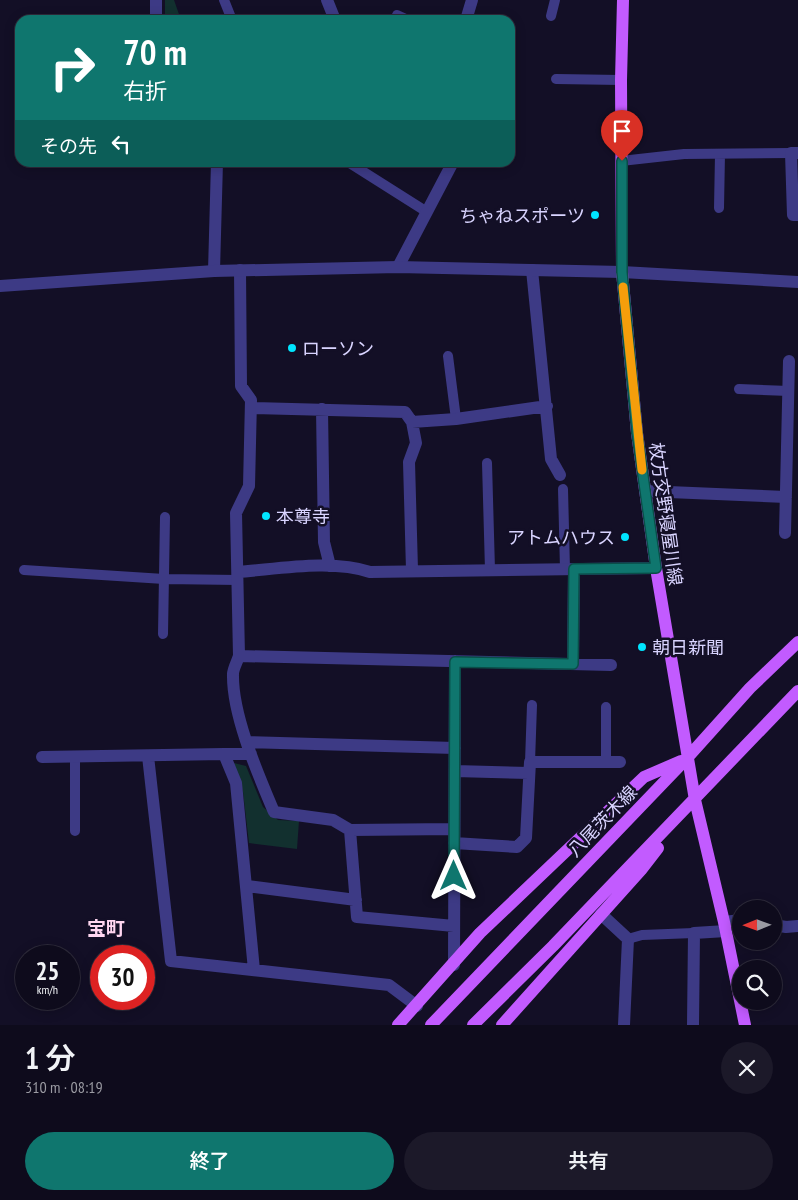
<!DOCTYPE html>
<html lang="ja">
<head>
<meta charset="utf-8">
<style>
	body { margin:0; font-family:"PT Sans Narrow","Noto Sans JP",sans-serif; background:#1c1929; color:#f1f3f6; height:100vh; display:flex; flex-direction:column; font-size:19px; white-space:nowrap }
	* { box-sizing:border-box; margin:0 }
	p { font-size:16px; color:#9b9ba3 }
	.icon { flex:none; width:28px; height:28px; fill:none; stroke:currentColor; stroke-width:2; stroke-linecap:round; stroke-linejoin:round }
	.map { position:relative; height:1025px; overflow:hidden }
	.side { display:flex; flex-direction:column; background:#0e0b1c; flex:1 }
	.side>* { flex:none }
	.hud { position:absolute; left:15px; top:15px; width:500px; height:152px; border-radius:15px; box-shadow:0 2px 12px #0003,0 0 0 1px #2e2b3b; background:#0f766e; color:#fff; overflow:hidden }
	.needle { width:32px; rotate:269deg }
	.tools { position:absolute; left:732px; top:900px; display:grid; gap:10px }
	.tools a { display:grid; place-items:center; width:50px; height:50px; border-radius:50%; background:#0e0b1c; box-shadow:0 2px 12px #0003,0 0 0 1px #2e2b3b; font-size:25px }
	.speed { position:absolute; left:15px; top:945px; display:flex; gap:10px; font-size:25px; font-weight:700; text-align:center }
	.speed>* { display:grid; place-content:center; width:65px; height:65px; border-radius:50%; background:#0e0b1c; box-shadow:0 2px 12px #0003,0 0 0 1px #2e2b3b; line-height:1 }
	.speed small { font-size:12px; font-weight:400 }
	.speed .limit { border:8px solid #d22; background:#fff; color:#111 }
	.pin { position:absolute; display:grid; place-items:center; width:42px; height:42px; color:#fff; margin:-51px -21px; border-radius:50% 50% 50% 0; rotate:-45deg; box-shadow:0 0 5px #0007 }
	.pin .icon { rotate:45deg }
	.me { position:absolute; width:55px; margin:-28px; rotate:0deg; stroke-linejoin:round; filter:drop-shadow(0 0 4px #0008) }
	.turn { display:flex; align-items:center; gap:18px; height:105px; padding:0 25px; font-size:22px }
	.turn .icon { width:65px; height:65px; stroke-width:2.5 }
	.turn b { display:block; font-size:35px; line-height:42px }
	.then { display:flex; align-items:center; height:48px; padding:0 25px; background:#0003; gap:10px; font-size:19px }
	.round { display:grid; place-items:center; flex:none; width:52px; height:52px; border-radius:26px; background:#1c1929 }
	.headline { display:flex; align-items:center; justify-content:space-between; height:85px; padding:0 25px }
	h1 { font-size:30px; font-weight:600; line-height:38px }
	.cta { display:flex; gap:10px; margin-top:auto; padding:10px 25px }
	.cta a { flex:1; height:58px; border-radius:30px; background:#0f766e; color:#fff; font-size:20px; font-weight:600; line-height:58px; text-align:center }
	.cta a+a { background:#1c1929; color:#f1f3f6 }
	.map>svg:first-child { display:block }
	.green { fill:#12302f }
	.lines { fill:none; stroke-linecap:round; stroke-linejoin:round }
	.service { stroke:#3d3a85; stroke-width:10 }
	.minor { stroke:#3d3a85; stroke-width:12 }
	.tertiary { stroke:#3d3a85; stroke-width:12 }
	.primary { stroke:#c25bff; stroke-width:12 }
	.route-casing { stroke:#0a4d48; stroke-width:12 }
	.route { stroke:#0f766e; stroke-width:9 }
	.slow { stroke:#f59e0b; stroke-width:9 }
	.poi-dot { fill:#00e5ff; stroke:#130f26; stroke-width:2 }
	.labels { text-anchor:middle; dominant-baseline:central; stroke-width:5; stroke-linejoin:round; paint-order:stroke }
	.poi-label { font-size:18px; fill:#d9d4ff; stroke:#130f26; text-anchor:start }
	.street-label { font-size:18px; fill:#d9d4ff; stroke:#130f26 }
	.neighbourhood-label { font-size:19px; font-weight:bold; fill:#ffd6f0; stroke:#130f26 }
</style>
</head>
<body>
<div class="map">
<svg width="798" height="1025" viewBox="0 0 798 1025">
	<rect width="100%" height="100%" fill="#130f26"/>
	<path class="green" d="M165 0H174L181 20H165Z
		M234 763 246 766 263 807 278 820 299 821 297 849 249 843 243 792Z"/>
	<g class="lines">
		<path class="service" d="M224 0 232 20
			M397 15 408 20
			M551 16 555 0
			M556 79 621 80
			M621 161 684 154 791 153
			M348 162 427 212
			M719 208 720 154
			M448 356 456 419
			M739 389 789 391
			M487 463 490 570
			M563 489 565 569
			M24 570 164 579 238 580
			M163 634 165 517
			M606 707V762
			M530 762 532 705
			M75 831V757
			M628 939 642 935 694 933"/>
		<path class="minor" d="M327 0 335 20
			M156 20V0
			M466 20 472 0
			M798 153H791L793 215H798
			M398 267 453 162
			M240 270 241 386 251 400 249 486 236 513 239 656C237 662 233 669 233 674 232 715 258 774 274 812L333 820 350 830 454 829
			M532 270 551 459 560 475
			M214 271 217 162
			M622 272 798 282
			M251 408 405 412 412 422 416 443 409 462 412 570
			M322 409 324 542 330 566
			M412 422 456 419 547 406
			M645 491 786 497
			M785 533 789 361
			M238 572C278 569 332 559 370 572L656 568
			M239 656 611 665
			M573 664 574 569
			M247 742 455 748
			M224 754H251
			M148 756 171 961 389 985 417 1006
			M42 757 224 754 236 783 254 970
			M455 771 529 773
			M350 830 357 917 454 926
			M454 843 517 847 526 838 530 762H620
			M247 886 356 900
			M601 914 628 939 624 1025
			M724 922 741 920
			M774 925 786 927 798 926
			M454 965 455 661
			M693 1025 694 933 726 931"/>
		<path class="tertiary" d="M0 286 214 271 398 267 622 272"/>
		<path class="primary" d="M623 0 621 80 622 272 637 433 656 568 695 800 724 922 745 1025
			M398 1025 480 933 644 777 681 761
			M431 1025 688 757 750 688 798 642
			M473 1025 553 946 798 691
			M502 1025 641 870 658 848"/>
	</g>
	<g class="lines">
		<defs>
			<path id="route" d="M454 876 455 662 573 664 574 569 656 568 637 433 622 272V161"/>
		</defs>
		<use href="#route" class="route-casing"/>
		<use href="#route" class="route"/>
		<path class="slow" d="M623 287 642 470"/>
	</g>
	<g class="poi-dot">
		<circle cx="595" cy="215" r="5"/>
		<circle cx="292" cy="348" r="5"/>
		<circle cx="266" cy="516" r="5"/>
		<circle cx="625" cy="537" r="5"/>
		<circle cx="642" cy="647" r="5"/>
	</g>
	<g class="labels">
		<g class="poi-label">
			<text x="585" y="215" text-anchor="end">ちゃねスポーツ</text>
			<text x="302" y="348">ローソン</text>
			<text x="276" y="516">本尊寺</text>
			<text x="615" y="537" text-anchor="end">アトムハウス</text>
			<text x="652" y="647">朝日新聞</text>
		</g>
		<g class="street-label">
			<text transform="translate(666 514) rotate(82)">枚方交野寝屋川線</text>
			<text transform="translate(602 821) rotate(-46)">八尾茨木線</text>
		</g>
		<g class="neighbourhood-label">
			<text x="106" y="928">宝町</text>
		</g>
	</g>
</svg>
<div class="tools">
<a><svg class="needle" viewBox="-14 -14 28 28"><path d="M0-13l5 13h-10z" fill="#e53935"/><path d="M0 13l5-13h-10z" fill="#9b9ba3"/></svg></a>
<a><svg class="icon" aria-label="search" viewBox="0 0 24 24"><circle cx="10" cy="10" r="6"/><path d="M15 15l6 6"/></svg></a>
</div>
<div class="speed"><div>25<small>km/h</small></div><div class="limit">30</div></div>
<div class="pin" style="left:622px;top:161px;background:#d93025"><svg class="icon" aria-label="arrive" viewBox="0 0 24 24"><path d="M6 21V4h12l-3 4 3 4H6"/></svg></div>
<svg class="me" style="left:454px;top:876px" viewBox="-20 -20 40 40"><path d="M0-17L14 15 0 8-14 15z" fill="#0f766e" stroke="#fff" stroke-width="4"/></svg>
<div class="hud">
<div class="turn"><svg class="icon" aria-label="right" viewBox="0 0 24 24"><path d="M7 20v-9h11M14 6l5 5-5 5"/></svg><div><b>70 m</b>右折</div></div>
<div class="then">その先<svg class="icon" aria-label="left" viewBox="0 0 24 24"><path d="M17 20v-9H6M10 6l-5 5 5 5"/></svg></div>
</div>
</div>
<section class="side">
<div class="headline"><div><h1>1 分</h1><p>310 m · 08:19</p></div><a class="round"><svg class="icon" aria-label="close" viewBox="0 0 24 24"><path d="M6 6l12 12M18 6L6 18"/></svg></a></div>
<div class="cta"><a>終了</a><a>共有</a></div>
</section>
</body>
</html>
